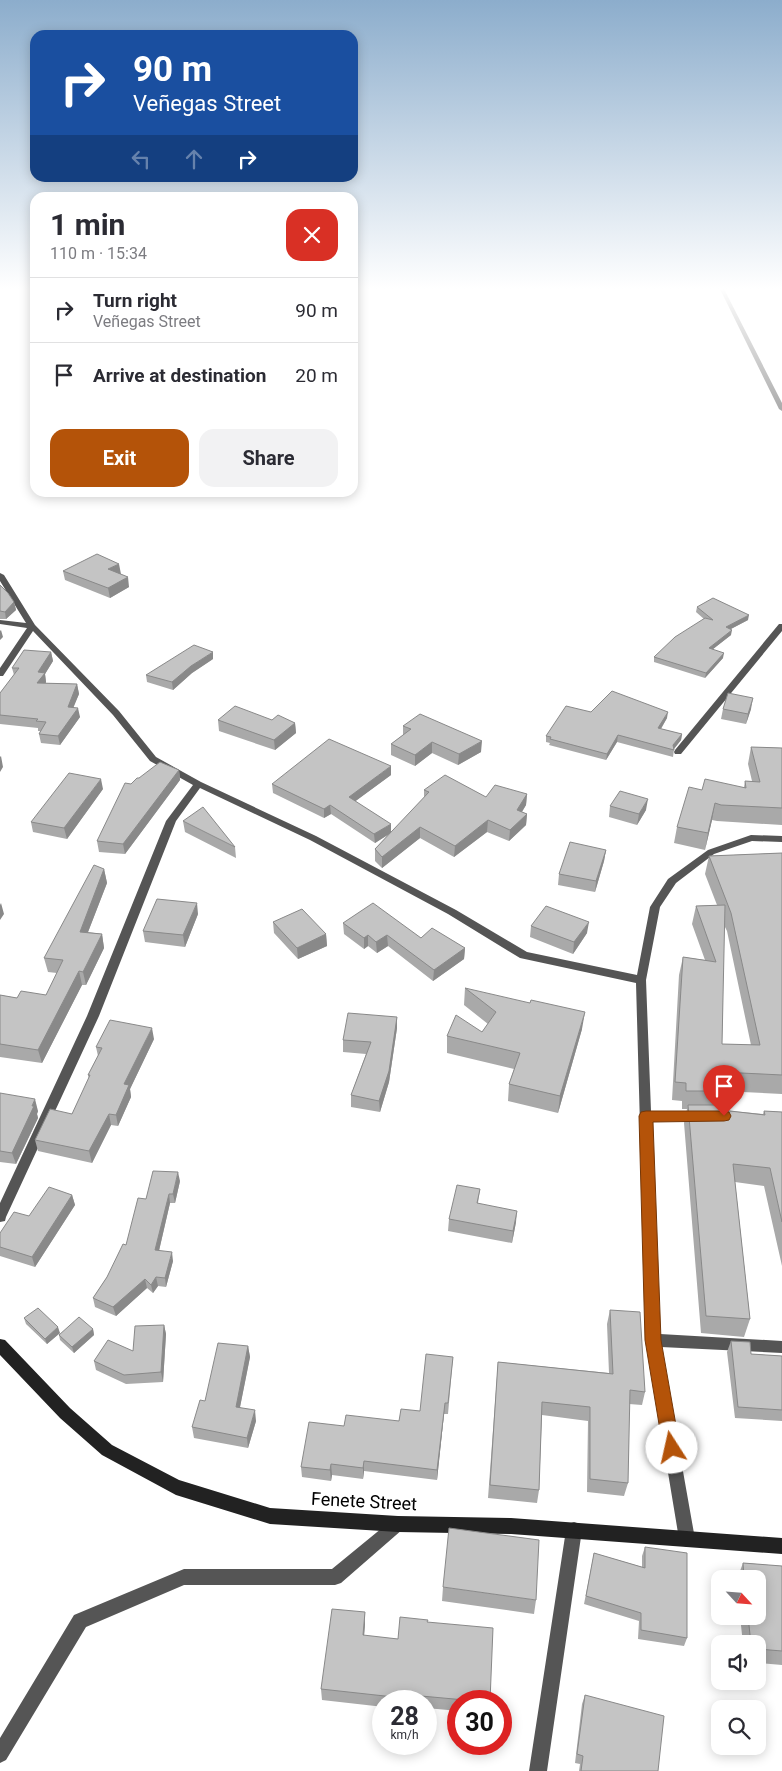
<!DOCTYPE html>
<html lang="en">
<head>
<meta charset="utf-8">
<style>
	body { margin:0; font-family:Roboto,sans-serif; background:#f2f2f3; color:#2b2b33; height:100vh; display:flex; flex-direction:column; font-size:19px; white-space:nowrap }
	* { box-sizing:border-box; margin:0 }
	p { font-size:16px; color:#7c7c81 }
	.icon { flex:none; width:28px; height:28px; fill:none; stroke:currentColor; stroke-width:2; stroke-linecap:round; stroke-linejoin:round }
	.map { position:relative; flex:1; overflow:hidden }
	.side { position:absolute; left:30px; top:192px; width:328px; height:305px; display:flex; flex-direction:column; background:#fff; border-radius:15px; box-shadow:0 2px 12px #0003 }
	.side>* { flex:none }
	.banner { position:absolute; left:30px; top:30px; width:328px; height:152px; border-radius:15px; box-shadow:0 2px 12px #0003; background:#1a4fa0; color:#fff; overflow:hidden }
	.needle { width:32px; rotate:116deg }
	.tools { position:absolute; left:711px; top:1570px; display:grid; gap:10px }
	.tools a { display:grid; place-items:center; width:55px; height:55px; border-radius:10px; background:#fff; box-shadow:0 2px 12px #0003; font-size:25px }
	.speed { position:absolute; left:372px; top:1690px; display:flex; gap:10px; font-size:25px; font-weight:700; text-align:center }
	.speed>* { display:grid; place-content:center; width:65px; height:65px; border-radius:50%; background:#fff; box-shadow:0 2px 12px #0003; line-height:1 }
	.speed small { font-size:12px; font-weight:400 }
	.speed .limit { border:8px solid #d22; background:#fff; color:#111 }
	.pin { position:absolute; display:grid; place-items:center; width:42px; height:42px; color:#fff; margin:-51px -21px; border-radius:50% 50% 50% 0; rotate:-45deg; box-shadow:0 0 5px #0007 }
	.pin .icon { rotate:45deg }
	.me { position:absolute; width:55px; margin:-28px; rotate:350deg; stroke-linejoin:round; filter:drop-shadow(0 0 4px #0008) }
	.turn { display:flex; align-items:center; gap:18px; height:105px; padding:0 20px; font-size:22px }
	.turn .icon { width:65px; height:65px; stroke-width:2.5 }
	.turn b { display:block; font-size:35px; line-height:42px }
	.lanes { display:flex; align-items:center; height:48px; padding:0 20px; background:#0003; justify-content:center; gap:25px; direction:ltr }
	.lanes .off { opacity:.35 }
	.round { display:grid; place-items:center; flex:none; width:52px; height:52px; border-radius:15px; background:#f2f2f3 }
	.summary { display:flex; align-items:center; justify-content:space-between; height:85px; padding:0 20px }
	h1 { font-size:30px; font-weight:700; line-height:38px }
	.primary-button { display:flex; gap:10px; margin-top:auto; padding:10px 20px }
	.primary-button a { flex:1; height:58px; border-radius:15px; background:#b45309; color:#fff; font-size:20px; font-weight:700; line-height:58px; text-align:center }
	.primary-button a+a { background:#f2f2f3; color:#2b2b33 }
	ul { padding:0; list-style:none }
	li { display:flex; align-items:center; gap:15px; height:65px; padding:0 20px; border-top:1px solid #e1e1e2 }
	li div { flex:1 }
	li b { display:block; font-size:19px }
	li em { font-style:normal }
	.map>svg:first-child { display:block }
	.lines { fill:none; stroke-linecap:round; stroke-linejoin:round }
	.street { fill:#555; fill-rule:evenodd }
	.secondary { fill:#222; fill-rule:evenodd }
	.wall { fill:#a9a9a9; fill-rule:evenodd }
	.shaded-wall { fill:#898989 }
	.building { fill:#c4c4c4; stroke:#898989 }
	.route { fill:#b45309; stroke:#753606 }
	.labels { text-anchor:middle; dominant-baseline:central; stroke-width:4.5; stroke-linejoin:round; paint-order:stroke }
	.near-street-label { font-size:18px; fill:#000; stroke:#fff }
</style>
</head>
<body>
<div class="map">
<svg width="782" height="1771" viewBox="0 0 782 1771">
	<rect width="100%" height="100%" fill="#fff"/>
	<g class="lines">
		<path class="street" d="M719 287H723L782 403V411L779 409Z
			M0 573 4 575 35 625 119 711 156 757 201 782 316 836 456 910 527 952 637 975 650 907 668 879 708 850 751 835 782 836V842L752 841 714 854 676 883 660 907 646 980 651 1111H697L701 1113 703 1116 701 1119 697 1121H652L660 1334 782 1341V1353L661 1347 695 1539 693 1545 687 1547 681 1545 679 1539 646 1340 636 983 520 958 448 914 310 840 200 788 176 821 99 1016 6 1217 5 1221 0 1222V1203L87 1016 166 821 193 785 150 761 113 715 33 631 3 676H0V668L27 628 0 624V620L26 623 0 581Z
			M779 624H782V631L681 754H675L674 752 675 750Z
			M398 1516 403 1519 406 1524 403 1529 341 1583 335 1585H184L86 1627 6 1760 0 1763V1738L74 1615 184 1569H332L393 1519Z
			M574 1522 580 1524 582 1530 547 1771H529L566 1530 568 1524Z"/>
		<path class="secondary" d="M0 1339 5 1340 70 1408 112 1445 179 1480 270 1508 398 1516 511 1518 782 1538V1554L511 1534 398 1532 270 1524 176 1495 102 1455 60 1418 0 1355Z"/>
	</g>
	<path class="wall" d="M63 571 121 574H120L129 587 110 598 65 580Z
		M0 585 14 602 16 610 6 619H0Z
		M697 607 748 620 731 629V635L713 649 723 658 705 678 654 662V657L704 619 696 612Z
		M51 652 53 661 45 674 46 682V683L77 684 79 694 73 707 80 717 60 745 41 743 39 734 40 731H38V728L0 724V693L14 675 12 668Z
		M213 659 192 673 173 690 147 682 146 675Z
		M723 709H751L746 724 721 719Z
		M591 712 667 718 661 729 682 734 681 740 674 749 673 757 617 742 606 760 549 745 550 743 546 742V736Z
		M218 720H272L295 723 296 733 275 750 219 731Z
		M403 726 481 752 458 765 432 753 415 766 391 755V744L403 735Z
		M751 747 782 748V825L717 821 712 820 705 850 674 843 677 827 702 790 744 787 745 781H752L748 764Z
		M179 770 180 780 125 854 99 852 97 841 131 784 139 778Z
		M391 775 355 801 391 833 424 798V790L486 797 527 794 526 805 522 812 527 814 526 825 509 841 487 832 454 857 420 838 382 868 375 861V849L390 833 375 843 331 814 324 818 273 793 272 784Z
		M103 789 67 839 33 832 31 822Z
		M610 806 646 810 637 825 609 817Z
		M183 821 235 847 236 858 185 832Z
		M606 850 604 861 595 892 558 885 559 874Z
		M782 853V1094L721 1091 718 1105 721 1110 763 1114 764 1111 782 1112V1266L764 1186 735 1182 750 1319 744 1337 701 1333 684 1123 687 1109H682V1101L672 1100 679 975 683 957 705 960 692 924 696 906 717 905 705 874 709 856ZM724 925 727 931 751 1045 722 1044Z
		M104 869 107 883 88 932 102 934 104 948 86 985H82L42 1063 0 1057V995L17 998 46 995 57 973 48 972 44 958Z
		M198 914 185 947 145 942 143 931Z
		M273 922 326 934 327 946 298 959 274 933Z
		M343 923 421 938 465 948 464 959 433 981 388 946 377 953 368 946 364 949 344 934Z
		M531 926 587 933 573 954 530 937Z
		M465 988 582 1029 558 1113 508 1101 509 1084 514 1069 447 1053V1036L482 1032 488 1024 464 1005Z
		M397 1017V1028L389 1082 380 1112 351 1107V1095L366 1054 343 1052V1040Z
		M154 1039 130 1089 131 1097 118 1126 111 1125 92 1163 38 1151 35 1140 72 1114 89 1079 88 1075 98 1056 96 1047Z
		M0 1093 38 1111 37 1114 38 1118 16 1164 0 1162Z
		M180 1181 175 1203H170L159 1251 173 1261 166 1287 158 1286 153 1293 147 1288 116 1316 95 1307 93 1298 107 1277 126 1245Z
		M480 1189 478 1203 516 1222 512 1243 448 1231 449 1219Z
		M72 1195 75 1205 35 1267 0 1256V1233L29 1216Z
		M610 1310 645 1392 642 1405 629 1404 628 1483 624 1496 587 1492 588 1421 542 1415 539 1490 537 1503 488 1498 498 1362 609 1373 607 1324Z
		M24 1318 60 1333 47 1344 26 1324Z
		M164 1325 166 1334 163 1382 126 1384 96 1370 94 1361 133 1351Z
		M93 1329 94 1335 74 1353 60 1340 59 1335Z
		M731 1341 751 1354 782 1356V1421L735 1418 727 1352Z
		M248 1346 250 1357 240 1407 256 1421 248 1448 194 1438 192 1427 205 1401Z
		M453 1357 448 1414H444L437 1480 364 1471 363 1479 332 1475 331 1481 302 1477 301 1467 344 1426 399 1421 420 1411Z
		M645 1547 687 1638 684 1646 638 1639 639 1621 584 1604 594 1553 642 1567V1556Z
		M743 1563 782 1566V1665L758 1663V1644H743L740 1616H758V1579H737Z
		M443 1587 536 1600 534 1614 442 1601Z
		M365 1612V1624L364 1636 398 1639 427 1622 490 1701H459V1711L426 1708V1701H384V1707L322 1700 321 1689Z
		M585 1695 658 1771H579L580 1764 575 1763 582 1704Z"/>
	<path class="shaded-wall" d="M119 564 121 574 110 579 108 569Z
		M128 577 129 587 110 598 108 588Z
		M14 602 16 610 6 619 5 612Z
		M749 615 748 620 725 632 726 627Z
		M1 630 3 637 0 640V631Z
		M732 630 731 635 708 653 709 648Z
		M51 652 53 661 45 674 46 682 39 693 37 683 38 672Z
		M213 652V659L192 673 173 690 172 682 191 666Z
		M724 653 723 658 705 678 706 673Z
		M77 684 79 694 70 716 68 707Z
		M753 698 751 709 746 724 748 714Z
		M78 708 80 717 60 745 58 736Z
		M668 712 667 718 657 735 658 728Z
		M295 723 296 733 275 750 274 740Z
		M682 734 681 740 673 750V745Z
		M618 735 617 742 606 760 607 754Z
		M482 741 481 752 458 765 459 754Z
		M432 742V753L415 766V755Z
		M1 756 3 767 0 772V757Z
		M391 766V775L349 806V797Z
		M179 770 180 780 125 854 123 844Z
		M101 779 103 789 67 839 64 828Z
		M527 794 526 805 516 821 517 810Z
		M648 799 646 810 637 825 639 814Z
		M715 803 712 820 705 850 708 833Z
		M330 805 331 814 324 818V809Z
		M527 814 526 825 509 841 510 830Z
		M488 820 487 832 454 857 455 846Z
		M391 824V833L375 843 374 834Z
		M420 827V838L382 868V857Z
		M606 850 604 861 595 892 596 881Z
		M104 869 107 883 83 945 80 932Z
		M1 903 4 914 0 920V905Z
		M197 903 198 914 185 947 183 935Z
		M589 922 587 933 573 954 574 942Z
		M102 934 104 948 86 985 83 972Z
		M326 934 327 946 298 959 297 948Z
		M368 935V946L364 949V938Z
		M387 935 388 946 377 953 376 942Z
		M465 948 464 959 433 981 434 970Z
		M79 971 82 985 42 1063 38 1050Z
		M585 1012 582 1029 558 1113 560 1096Z
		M397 1017V1028L389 1082 380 1112 379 1101Z
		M152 1028 154 1039 130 1089 131 1097 118 1126 116 1115 124 1084Z
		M35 1099 38 1111 37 1114 38 1118 16 1164 12 1153Z
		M109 1114 111 1125 92 1163 89 1151Z
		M178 1172 180 1181 175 1203 173 1194Z
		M169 1194 170 1203 157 1259 155 1250Z
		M72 1195 75 1205 35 1267 32 1257Z
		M517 1211 516 1222 512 1243 513 1231Z
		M172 1252 173 1261 166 1287 165 1278Z
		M156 1277 158 1286 153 1293 151 1285Z
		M145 1279 147 1288 116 1316 113 1307Z
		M164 1325 166 1334 163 1382 161 1372Z
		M58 1327 60 1333 47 1344 45 1339Z
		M93 1329 94 1335 74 1353 72 1347Z
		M248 1346 250 1357 238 1417 236 1407Z
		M445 1403 444 1414 437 1480V1470Z
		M255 1410 256 1421 248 1448 247 1438Z
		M364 1461V1471L363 1479V1468Z
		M331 1464 332 1475 331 1481 330 1470Z
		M365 1612V1624L363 1648V1635Z"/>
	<path class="building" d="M97 554 119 564 108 569 128 577 108 588 63 571Z
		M0 585 8 593 14 602 5 612 0 611Z
		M713 598 749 615 726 627 732 630 709 648 724 653 706 673 654 657 675 637 705 618 713 620 697 607Z
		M194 645 213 652 191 666 172 682 146 675Z
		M24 650 51 652 38 672 45 673 37 683 77 684 68 707 78 708 58 736 39 734 46 722 36 721 38 719 0 715V693L19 668H12Z
		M612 691 668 712 658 728 682 734 673 745 674 750 618 735 607 754 550 739 551 737 546 736 566 706 591 712Z
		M728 693 753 698 748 714 723 709Z
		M235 706 272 720 278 715 295 723 274 740 218 720Z
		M420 714 482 741 459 754 432 742 415 755 391 744 411 729 403 726Z
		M329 739 391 766 349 797 391 824 374 834 330 805 324 809 272 784Z
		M751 747 782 748V808L721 805 715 803 708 833 677 827 689 787 702 790 705 779 746 788 745 781 760 782Z
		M160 762 179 770 123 844 97 841 125 783 131 784 137 778H139Z
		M69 773 101 779 64 828 31 822Z
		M445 775 486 797 495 785 527 794 517 810 527 814 510 830 488 820 455 846 420 827 382 857 375 849 429 792 424 790Z
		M620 791 648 799 639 814 610 806Z
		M203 807 235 847 183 821Z
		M570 842 606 850 596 881 559 874Z
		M782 853V1075L721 1072V1091H686V1083L675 1082 683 957 716 962 696 906 725 905 722 1044 760 1045 731 913 709 856Z
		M94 865 104 869 80 932 102 934 83 972 79 971 38 1050 0 1044V995L17 998 21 991 46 995 63 960 44 958Z
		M157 899 197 903 183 935 143 931Z
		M373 903 421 938 432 928 465 948 434 970 387 935 376 942 368 935 364 938 343 923Z
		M546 906 589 922 574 942 531 926Z
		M302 909 326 934 297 948 273 922Z
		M465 988 530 1003 531 1000 585 1012 560 1096 509 1084 520 1053 447 1036 456 1015 482 1032 496 1012Z
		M348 1013 397 1017 389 1071 379 1101 351 1095 371 1042 343 1040Z
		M110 1020 152 1028 124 1084 129 1085 116 1115 109 1114 89 1151 35 1140 50 1109 72 1114 90 1075H88L102 1048 96 1047Z
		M0 1093 35 1099 32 1106H34L12 1153 0 1151Z
		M688 1105H721V1110L765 1115 764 1111 782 1112V1222L770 1168 733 1164 750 1319 706 1316Z
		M153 1171 178 1172 173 1194H169L155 1250 172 1252 165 1278 156 1277 151 1285 145 1279 113 1307 93 1298 107 1277 123 1244 126 1245 138 1198 146 1199Z
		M457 1185 480 1189 477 1203 517 1211 513 1231 449 1219Z
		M49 1187 72 1195 32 1257 0 1247V1233L14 1212 29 1216Z
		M38 1308 58 1327 45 1339 24 1318Z
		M610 1310 640 1312 645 1392 630 1390 628 1483 590 1479V1407L542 1402 539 1490 490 1485 498 1362 613 1374Z
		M79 1317 93 1329 72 1347 59 1335Z
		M164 1325 161 1372 124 1375 94 1361 108 1340 133 1351 135 1326Z
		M731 1341 750 1342 751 1354 782 1356V1410L738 1407Z
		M218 1343 248 1346 236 1407 255 1410 247 1438 192 1427 200 1400 205 1401Z
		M426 1354 453 1357 448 1403H445L437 1470 364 1461 363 1468 331 1464 330 1470 301 1467 309 1422 344 1426 346 1415 399 1421 401 1409 420 1411Z
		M449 1528 539 1540 536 1600 443 1587Z
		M645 1547 687 1553V1638L641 1630V1613L586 1596 594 1553 645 1568Z
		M743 1563 782 1566V1651L758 1649V1644H751L748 1616H758V1579H744Z
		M332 1609 365 1612 363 1635 398 1639 400 1617 428 1620 427 1622 493 1628 490 1701H476L421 1696V1700L321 1689Z
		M585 1695 664 1716 658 1771H581L583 1756 577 1754Z"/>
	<linearGradient id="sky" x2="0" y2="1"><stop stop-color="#8cadcc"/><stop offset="0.54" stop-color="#fff"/><stop offset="1" stop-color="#fff" stop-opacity="0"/></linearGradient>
	<rect width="782" height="535" fill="url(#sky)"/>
	<path class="route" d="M646 1111H724L729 1112 731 1116 729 1120 724 1121 653 1122 661 1340 680 1448 677 1454 672 1457 666 1454 663 1448 645 1340 639 1116 641 1112Z"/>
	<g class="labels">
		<g class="near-street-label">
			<text transform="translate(364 1501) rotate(3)">Fenete Street</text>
		</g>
	</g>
</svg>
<div class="tools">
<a><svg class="needle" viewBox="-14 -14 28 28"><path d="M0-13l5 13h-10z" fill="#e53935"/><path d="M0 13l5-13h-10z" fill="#7c7c81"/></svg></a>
<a><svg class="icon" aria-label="sound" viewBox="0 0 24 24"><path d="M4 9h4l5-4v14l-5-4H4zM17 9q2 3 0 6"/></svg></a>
<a><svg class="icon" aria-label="search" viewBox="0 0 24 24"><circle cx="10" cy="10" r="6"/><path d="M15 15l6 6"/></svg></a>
</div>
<div class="speed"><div>28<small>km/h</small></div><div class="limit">30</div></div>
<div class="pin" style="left:724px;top:1116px;background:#d93025"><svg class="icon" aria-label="arrive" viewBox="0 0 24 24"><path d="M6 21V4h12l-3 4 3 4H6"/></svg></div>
<svg class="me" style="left:672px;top:1448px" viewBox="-20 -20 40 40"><circle r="19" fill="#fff"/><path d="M0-13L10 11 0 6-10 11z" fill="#b45309"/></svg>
<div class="banner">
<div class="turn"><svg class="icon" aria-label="right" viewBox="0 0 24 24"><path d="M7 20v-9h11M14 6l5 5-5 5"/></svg><div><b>90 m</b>Veñegas Street</div></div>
<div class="lanes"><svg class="icon off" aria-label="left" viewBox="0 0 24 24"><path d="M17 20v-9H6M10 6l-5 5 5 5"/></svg><svg class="icon off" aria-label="ahead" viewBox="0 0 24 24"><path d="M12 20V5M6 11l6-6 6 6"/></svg><svg class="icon" aria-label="right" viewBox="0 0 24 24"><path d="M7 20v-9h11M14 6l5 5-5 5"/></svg></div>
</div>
<section class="side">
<div class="summary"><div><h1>1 min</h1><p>110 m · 15:34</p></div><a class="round" style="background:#d93025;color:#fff"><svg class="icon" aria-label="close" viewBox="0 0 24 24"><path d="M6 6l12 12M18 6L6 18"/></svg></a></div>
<ul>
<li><svg class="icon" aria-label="right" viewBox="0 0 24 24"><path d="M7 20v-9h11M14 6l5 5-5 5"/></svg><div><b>Turn right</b><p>Veñegas Street</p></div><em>90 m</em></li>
<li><svg class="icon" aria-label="arrive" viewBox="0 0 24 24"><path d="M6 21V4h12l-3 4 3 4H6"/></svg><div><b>Arrive at destination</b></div><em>20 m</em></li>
</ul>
<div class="primary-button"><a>Exit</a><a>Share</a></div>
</section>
</div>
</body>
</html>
